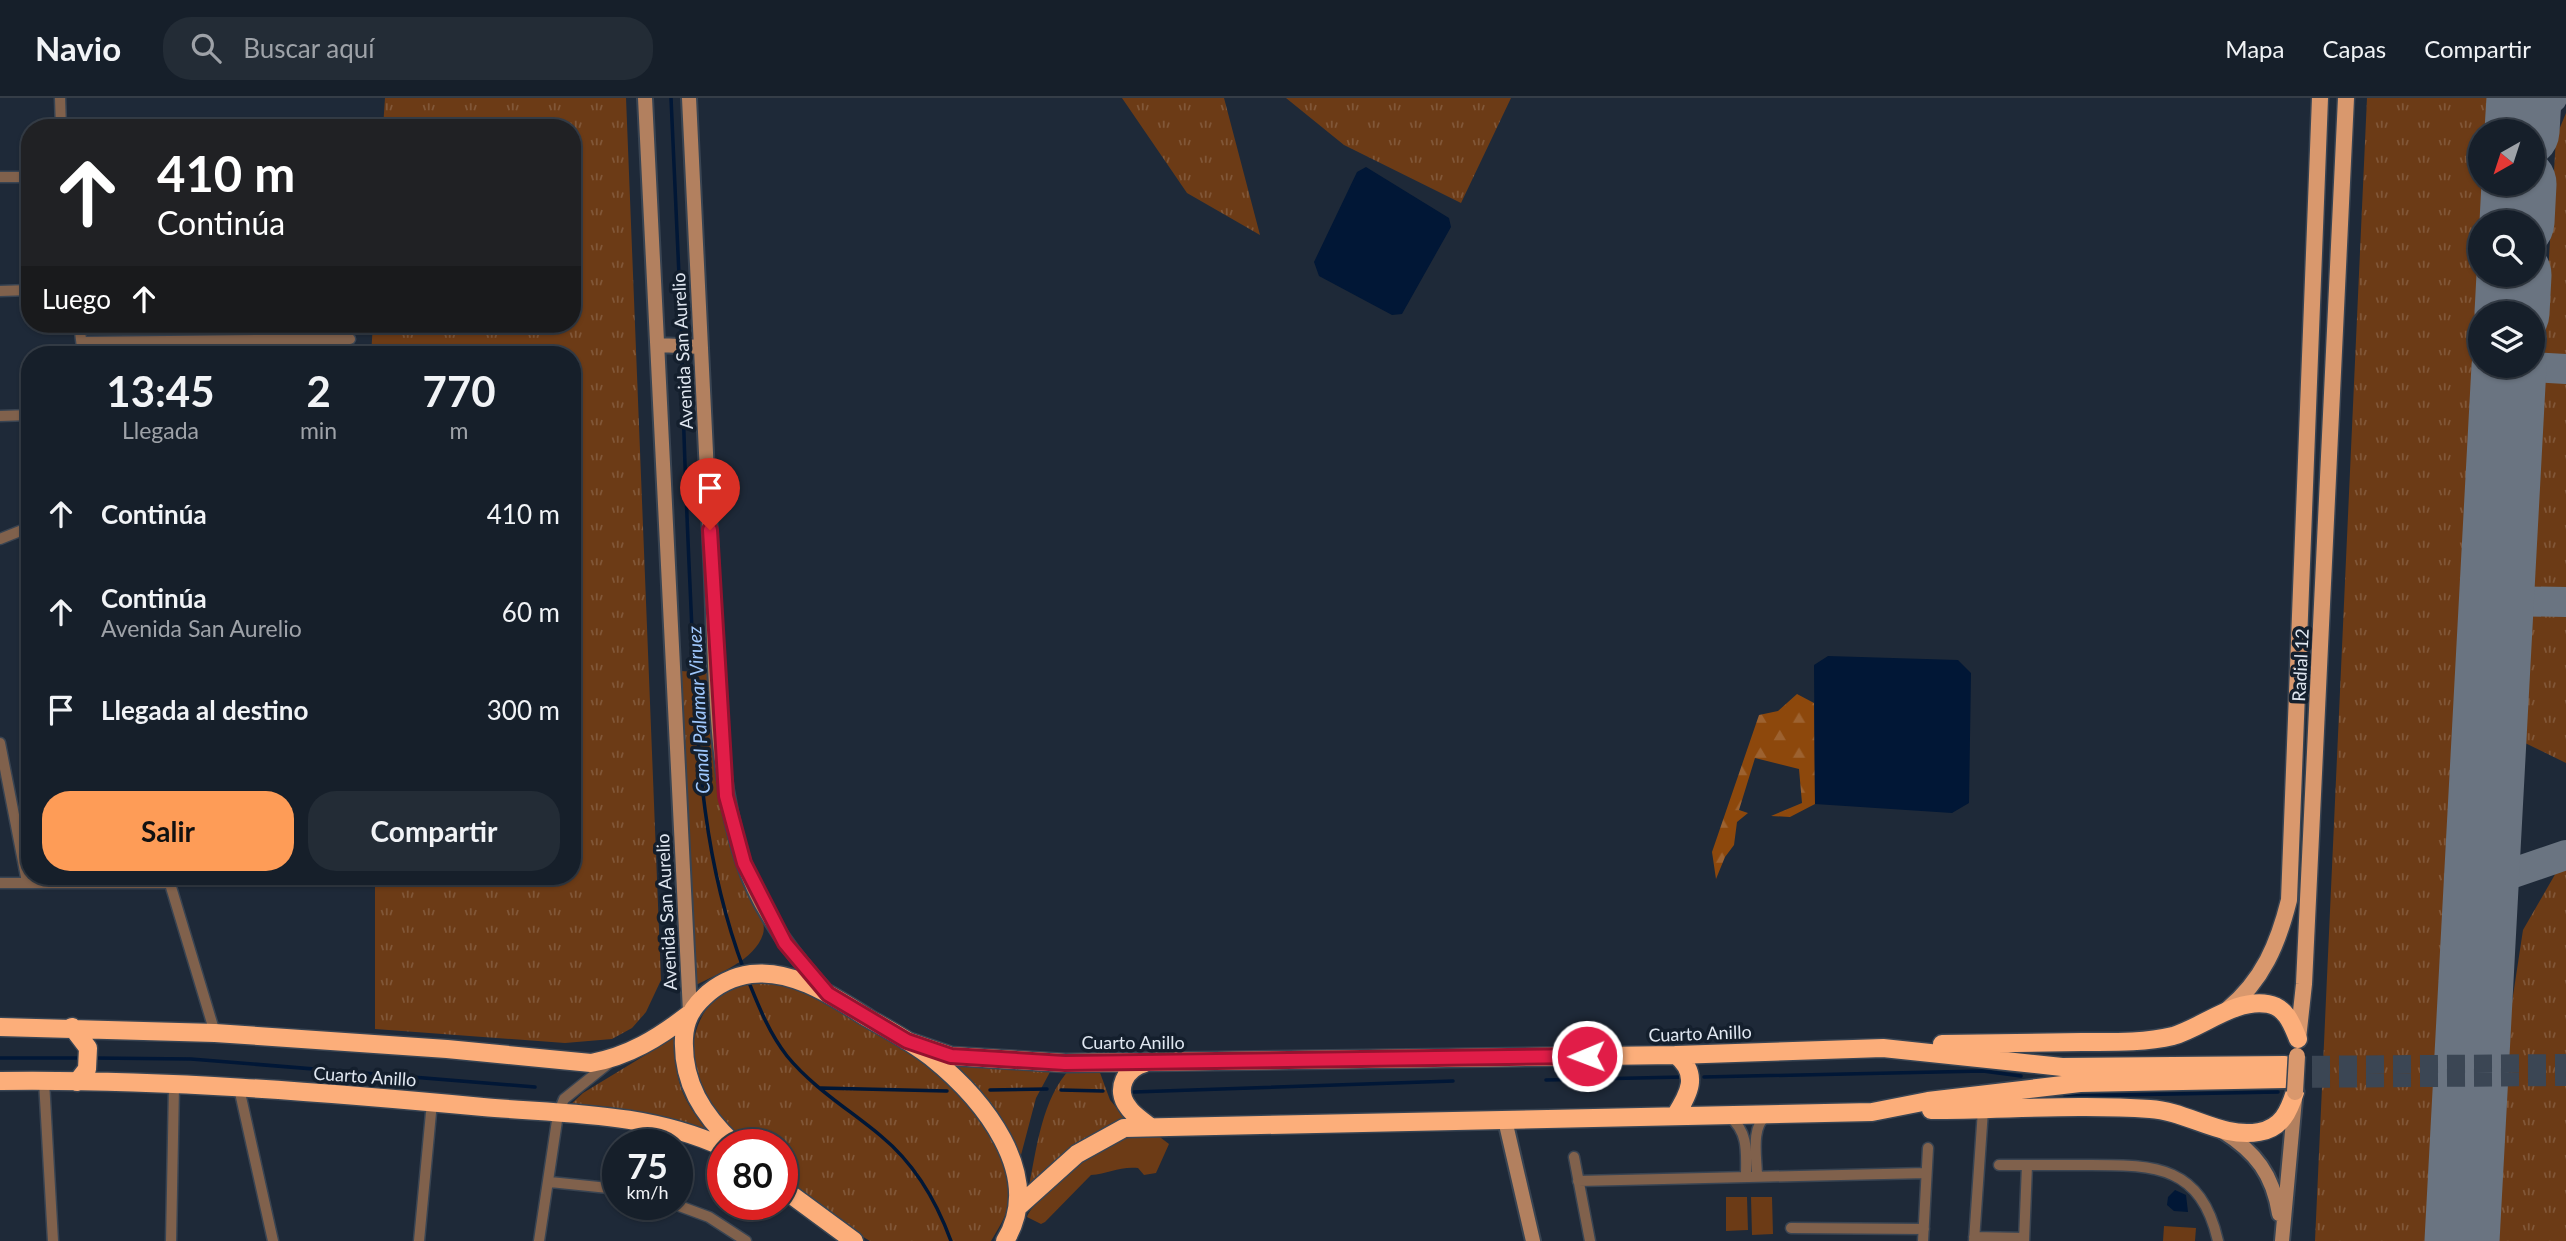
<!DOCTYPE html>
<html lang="es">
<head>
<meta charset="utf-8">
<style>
	body { margin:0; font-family:Lato,sans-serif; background:#232c36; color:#f1f3f6; height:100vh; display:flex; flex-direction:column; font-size:26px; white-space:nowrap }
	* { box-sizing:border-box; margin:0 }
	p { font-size:23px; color:#9ea2a8 }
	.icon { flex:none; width:38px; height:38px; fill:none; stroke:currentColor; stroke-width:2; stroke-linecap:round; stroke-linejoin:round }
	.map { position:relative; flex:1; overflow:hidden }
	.side { position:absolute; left:21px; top:248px; width:560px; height:539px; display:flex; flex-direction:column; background:#161f2a; border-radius:28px; box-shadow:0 2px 5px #0004,0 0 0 2px #353d47 }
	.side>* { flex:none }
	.guide { position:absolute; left:21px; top:21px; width:560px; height:214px; border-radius:28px; box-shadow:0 2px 5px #0004,0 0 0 2px #353d47; background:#202124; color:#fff; overflow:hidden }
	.needle { width:46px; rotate:219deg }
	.fabs { position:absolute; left:2468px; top:21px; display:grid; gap:14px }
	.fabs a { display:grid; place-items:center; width:77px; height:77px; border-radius:50%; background:#161f2a; box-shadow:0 2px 5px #0004,0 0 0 2px #353d47; font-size:35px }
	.speed { position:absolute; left:602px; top:1031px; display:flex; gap:14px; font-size:35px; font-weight:700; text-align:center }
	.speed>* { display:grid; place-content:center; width:91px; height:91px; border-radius:50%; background:#161f2a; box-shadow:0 2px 5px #0004,0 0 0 2px #353d47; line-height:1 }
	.speed small { font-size:18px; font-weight:400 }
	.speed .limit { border:10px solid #d22; background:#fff; color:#111 }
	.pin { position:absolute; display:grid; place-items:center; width:60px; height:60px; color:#fff; margin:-72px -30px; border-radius:50% 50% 50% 0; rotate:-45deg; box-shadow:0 0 7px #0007 }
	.pin .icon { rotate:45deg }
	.me { position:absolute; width:77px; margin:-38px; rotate:269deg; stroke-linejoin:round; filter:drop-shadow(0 0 5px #0008) }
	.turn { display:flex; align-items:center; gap:24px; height:147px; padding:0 21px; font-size:32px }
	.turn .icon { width:91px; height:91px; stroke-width:2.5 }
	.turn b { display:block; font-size:49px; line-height:60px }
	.then { display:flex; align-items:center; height:66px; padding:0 21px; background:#0003; gap:14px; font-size:26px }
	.eta { display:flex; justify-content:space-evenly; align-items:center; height:119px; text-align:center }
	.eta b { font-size:42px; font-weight:700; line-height:49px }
	.button { display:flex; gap:14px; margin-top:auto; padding:14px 21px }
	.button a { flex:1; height:80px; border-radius:28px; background:#fe9c57; color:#111; font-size:28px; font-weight:700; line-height:80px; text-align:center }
	.button a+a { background:#232c36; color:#f1f3f6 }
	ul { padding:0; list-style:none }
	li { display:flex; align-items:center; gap:21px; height:98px; padding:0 21px }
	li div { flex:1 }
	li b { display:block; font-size:26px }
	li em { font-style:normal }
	header { display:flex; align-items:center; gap:42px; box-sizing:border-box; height:98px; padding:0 35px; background:#161f2a; border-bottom:2px solid #353d47 }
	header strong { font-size:33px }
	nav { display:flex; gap:38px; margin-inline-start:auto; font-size:24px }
	.search { width:490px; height:63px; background:#232c36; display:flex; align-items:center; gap:18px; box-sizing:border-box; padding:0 24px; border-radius:28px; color:#9ea2a8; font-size:26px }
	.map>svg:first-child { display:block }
	.grass { fill:url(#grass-tufts) }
	.forest { fill:url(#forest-firs) }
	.garden { fill:#6c3b16 }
	.water { fill:#011736 }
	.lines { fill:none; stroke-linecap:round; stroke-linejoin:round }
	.stream { stroke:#011736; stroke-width:3.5 }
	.taxiway { stroke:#6a7481; stroke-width:30 }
	.runway { stroke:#6a7481; stroke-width:75 }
	.highway-tunnel { stroke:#3b4654; stroke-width:18; stroke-dasharray:18 9; stroke-linecap:butt }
	.street-casing { stroke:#394452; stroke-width:13 }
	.secondary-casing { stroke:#394452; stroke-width:18 }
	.primary-casing { stroke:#394452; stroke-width:19 }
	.highway-casing { stroke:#394452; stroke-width:21 }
	.street { stroke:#80614c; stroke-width:10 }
	.secondary { stroke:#b2805f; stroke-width:14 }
	.primary { stroke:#d9986d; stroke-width:16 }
	.highway { stroke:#fcae7a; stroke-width:18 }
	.primary-bridge-casing { stroke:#394452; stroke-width:19; stroke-linecap:butt }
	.primary-bridge { stroke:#d9986d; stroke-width:16 }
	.route-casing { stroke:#92132f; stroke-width:18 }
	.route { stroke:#e11d48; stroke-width:12 }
	.labels { text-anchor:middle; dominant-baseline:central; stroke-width:7; stroke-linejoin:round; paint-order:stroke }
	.street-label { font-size:18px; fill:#e0e7f1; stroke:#141f2d }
	.water-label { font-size:19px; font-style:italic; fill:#9fc7fc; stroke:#141f2d }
</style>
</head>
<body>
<header>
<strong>Navio</strong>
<div class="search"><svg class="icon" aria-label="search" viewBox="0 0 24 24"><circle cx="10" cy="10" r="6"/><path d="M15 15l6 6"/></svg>Buscar aquí</div>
<nav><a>Mapa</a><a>Capas</a><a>Compartir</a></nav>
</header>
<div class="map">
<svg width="2566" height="1143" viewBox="0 0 2566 1143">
	<defs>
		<pattern id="grass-tufts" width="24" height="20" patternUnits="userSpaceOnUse" patternTransform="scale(1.75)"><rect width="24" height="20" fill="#6c3b16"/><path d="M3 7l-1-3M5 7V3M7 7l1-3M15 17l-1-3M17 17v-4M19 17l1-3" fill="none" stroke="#815738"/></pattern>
		<pattern id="forest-firs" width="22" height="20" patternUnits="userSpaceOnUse" patternTransform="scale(1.75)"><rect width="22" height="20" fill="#8d480c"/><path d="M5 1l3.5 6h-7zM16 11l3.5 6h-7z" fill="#9d6230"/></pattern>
	</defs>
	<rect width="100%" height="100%" fill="#1e2938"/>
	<path class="grass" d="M385 0H626L661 882 646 914 632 930 612 941 565 945 375 931V788H338V779H572V257H371L373 226H572V30H383Z
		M1122 0H1224L1260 137 1187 95Z
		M1286 0H1511L1461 105 1344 47Z
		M2367 0H2488L2486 33H2480V86H2484L2466 518 2430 1143H2315Z
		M2566 15V665L2521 643 2556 39Z
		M681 573 710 575C715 634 714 695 732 752 738 773 769 818 763 836 755 862 719 875 696 887Z
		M2566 768V1143H2497L2509 924 2523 832 2557 773Z
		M771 883C856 910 951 964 995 1045 1001 1056 1009 1070 1011 1084 1015 1105 1001 1126 991 1143H870L823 1115 782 1081V1046H745C732 1034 713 1019 704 1003 682 967 691 907 733 889 745 884 758 884 771 883Z
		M675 939C675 986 681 999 709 1035L568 1009 583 995Z
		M953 963 978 969 1050 974 1036 1000 1021 1057 984 997Z
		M1070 971 1099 972 1110 1002 1126 1021 1082 1045 1029 1088C1037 1049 1042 1001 1070 971Z"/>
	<path class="forest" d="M1797 596 1814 605 1815 706 1790 719 1771 718 1802 705 1799 671 1755 660 1739 712 1748 715 1737 724 1734 747 1725 759 1716 781 1712 754 1759 617 1778 613Z"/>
	<path class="garden" d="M1152 1033 1169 1046 1156 1075 1144 1077 1138 1070C1120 1068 1108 1076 1091 1077L1045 1124 1041 1126 1027 1119C1036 1098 1090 1056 1111 1043 1124 1036 1138 1034 1152 1033Z
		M1726 1099H1747L1748 1132 1726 1133Z
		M1751 1099H1772L1773 1136 1752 1137Z
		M2164 1128 2196 1130 2195 1143H2163Z"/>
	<path class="water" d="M1366 69 1449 120 1451 129 1402 216 1392 217 1319 178 1314 164 1357 74Z
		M1828 558 1958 562 1971 575 1969 705 1952 715 1815 706 1814 567Z
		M2175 1092 2186 1097 2188 1114 2174 1113 2167 1107 2168 1099Z"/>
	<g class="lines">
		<path class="stream" d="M671 0 682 244
			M682 252C683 346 688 439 692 533 698 653 701 757 744 872
			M748 882C759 909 769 935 787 958 813 990 850 1012 881 1038 915 1066 936 1102 951 1143
			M0 960H82
			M93 960 191 961 535 989
			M1704 979 1983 973 2021 978
			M1546 982 1682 979
			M820 990 947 993
			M990 992 1047 991
			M1061 992 1103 993
			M1134 994 1453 983
			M2065 998 2278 994"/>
		<path class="taxiway" d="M2523 25 2552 0
			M2517 268 2566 271
			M2497 503 2566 504
			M2481 786 2566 757"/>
		<path class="runway" d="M2522 33 2524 0
			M2517 124 2519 86
			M2512 215 2514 177
			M2462 1143 2509 268"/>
		<path class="highway-tunnel" d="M2285 967 2566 965
			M2285 981 2566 979"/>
		<defs>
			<path id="street" d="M60 0 61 30
				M0 79H30
				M0 193 30 192
				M79 226 83 257
				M82 244 350 241
				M0 318 30 317
				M0 441 30 429
				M0 645 27 784
				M168 779 215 935
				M0 785H170
				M44 983 53 1143
				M239 990 273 1143
				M1730 1019C1749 1035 1746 1055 1746 1079
				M1574 1059 1590 1143
				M1999 1067C2030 1067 2060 1067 2091 1067 2156 1067 2201 1068 2218 1143
				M1757 1079C1757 1060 1750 1029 1767 1017
				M1578 1083 1926 1075
				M550 1084 618 1091
				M674 1106 709 1119 746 1143
				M1791 1130 1924 1131
				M1974 1139 2024 1140
				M171 1143 174 988
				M419 1143 432 1004
				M539 1143 558 1016 564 1001 609 965
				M1923 1143 1928 1050
				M1974 1143 1983 1012
				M2024 1143 2027 1067"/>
			<path id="secondary" d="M645 0 690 914
				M689 0C697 153 704 306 711 459 716 559 712 666 743 763 759 812 790 854 824 891
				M658 247 701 249
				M1505 1022 1533 1143
				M2222 1033C2256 1054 2273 1077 2279 1116
				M2282 1143 2295 1001"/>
			<path id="primary" d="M2227 912C2263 882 2278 846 2289 802L2320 0
				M2298 941 2304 886 2346 0"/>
			<path id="highway" d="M0 929 215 935 447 951 591 965C629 958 658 940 688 917
				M72 929 88 950 87 971 77 984
				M907 943 951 958 1065 965 1676 957 1883 950 2062 969 2285 967
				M1942 946C1988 945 2035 945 2082 944 2111 944 2144 945 2173 938 2203 929 2236 900 2268 906 2286 909 2292 926 2298 941
				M1145 965C1126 970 1114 991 1128 1009 1133 1017 1142 1022 1149 1028
				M0 983C161 981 323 994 483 1009 564 1016 647 1014 723 1049
				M1931 1012C2004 1012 2078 1006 2150 1011 2187 1013 2222 1041 2259 1034 2282 1030 2289 1013 2295 994
				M1675 1018C1689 996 1700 976 1676 957
				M734 1046C703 1017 682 985 684 940 685 923 691 911 704 899 716 887 734 878 751 876 794 871 834 899 868 920 889 932 912 944 931 959 982 1000 1046 1076 1005 1143
				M782 1090 854 1143
				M1018 1109 1077 1056 1124 1030 1872 1014 1928 1003 2080 985 2285 981"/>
		</defs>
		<use href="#street" class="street-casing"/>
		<use href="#secondary" class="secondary-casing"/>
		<use href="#primary" class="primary-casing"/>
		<use href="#highway" class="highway-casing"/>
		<use href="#street" class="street"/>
		<use href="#secondary" class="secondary"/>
		<use href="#primary" class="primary"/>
		<use href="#highway" class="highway"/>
		<defs>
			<path id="primary-bridge" d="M2295 994 2297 958"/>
		</defs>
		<use href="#primary-bridge" class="primary-bridge-casing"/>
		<use href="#primary-bridge" class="primary-bridge"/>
	</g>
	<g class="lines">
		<defs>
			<path id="route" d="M710 432 726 698 744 765 785 845 828 896 907 943 951 958 1065 965 1587 958"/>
		</defs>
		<use href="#route" class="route-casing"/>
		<use href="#route" class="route"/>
	</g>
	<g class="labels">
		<g class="street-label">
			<text transform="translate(682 253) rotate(-93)">Avenida San Aurelio</text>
			<text transform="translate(2300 567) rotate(-87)">Radial 12</text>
			<text transform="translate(666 814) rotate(-93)">Avenida San Aurelio</text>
			<text transform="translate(1700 935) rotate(-2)">Cuarto Anillo</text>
			<text x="1133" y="944">Cuarto Anillo</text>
			<text transform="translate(365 978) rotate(4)">Cuarto Anillo</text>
		</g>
		<g class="water-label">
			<text transform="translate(698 612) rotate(-93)">Canal Palamar Viruez</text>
		</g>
	</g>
</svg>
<div class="fabs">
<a><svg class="needle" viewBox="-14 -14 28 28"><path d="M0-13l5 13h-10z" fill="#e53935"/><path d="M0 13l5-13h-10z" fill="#9ea2a8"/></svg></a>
<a><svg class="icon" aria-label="search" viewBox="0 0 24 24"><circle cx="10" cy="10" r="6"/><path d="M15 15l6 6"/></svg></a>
<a><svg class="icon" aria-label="layers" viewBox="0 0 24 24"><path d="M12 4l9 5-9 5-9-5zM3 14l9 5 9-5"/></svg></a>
</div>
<div class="speed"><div>75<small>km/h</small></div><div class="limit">80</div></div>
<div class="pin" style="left:710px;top:432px;background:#d93025"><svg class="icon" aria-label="arrive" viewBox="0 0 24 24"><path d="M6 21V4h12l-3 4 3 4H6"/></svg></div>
<svg class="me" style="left:1587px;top:958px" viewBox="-20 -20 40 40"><circle r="17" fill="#e11d48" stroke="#fff" stroke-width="3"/><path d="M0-11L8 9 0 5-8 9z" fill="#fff"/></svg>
<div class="guide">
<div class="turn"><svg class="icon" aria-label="ahead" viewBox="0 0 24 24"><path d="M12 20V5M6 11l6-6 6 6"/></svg><div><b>410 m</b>Continúa</div></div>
<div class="then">Luego<svg class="icon" aria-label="ahead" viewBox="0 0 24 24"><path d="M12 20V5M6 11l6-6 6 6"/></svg></div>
</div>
<section class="side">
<div class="eta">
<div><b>13:45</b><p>Llegada</p></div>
<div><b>2</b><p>min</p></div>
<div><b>770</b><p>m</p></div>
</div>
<ul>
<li><svg class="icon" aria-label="ahead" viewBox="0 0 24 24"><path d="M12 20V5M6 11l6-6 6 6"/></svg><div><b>Continúa</b></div><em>410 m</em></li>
<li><svg class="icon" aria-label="ahead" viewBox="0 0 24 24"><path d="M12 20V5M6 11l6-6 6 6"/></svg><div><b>Continúa</b><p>Avenida San Aurelio</p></div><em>60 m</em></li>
<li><svg class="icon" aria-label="arrive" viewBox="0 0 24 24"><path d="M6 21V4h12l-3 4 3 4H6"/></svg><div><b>Llegada al destino</b></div><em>300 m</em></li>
</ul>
<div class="button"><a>Salir</a><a>Compartir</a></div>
</section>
</div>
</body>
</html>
